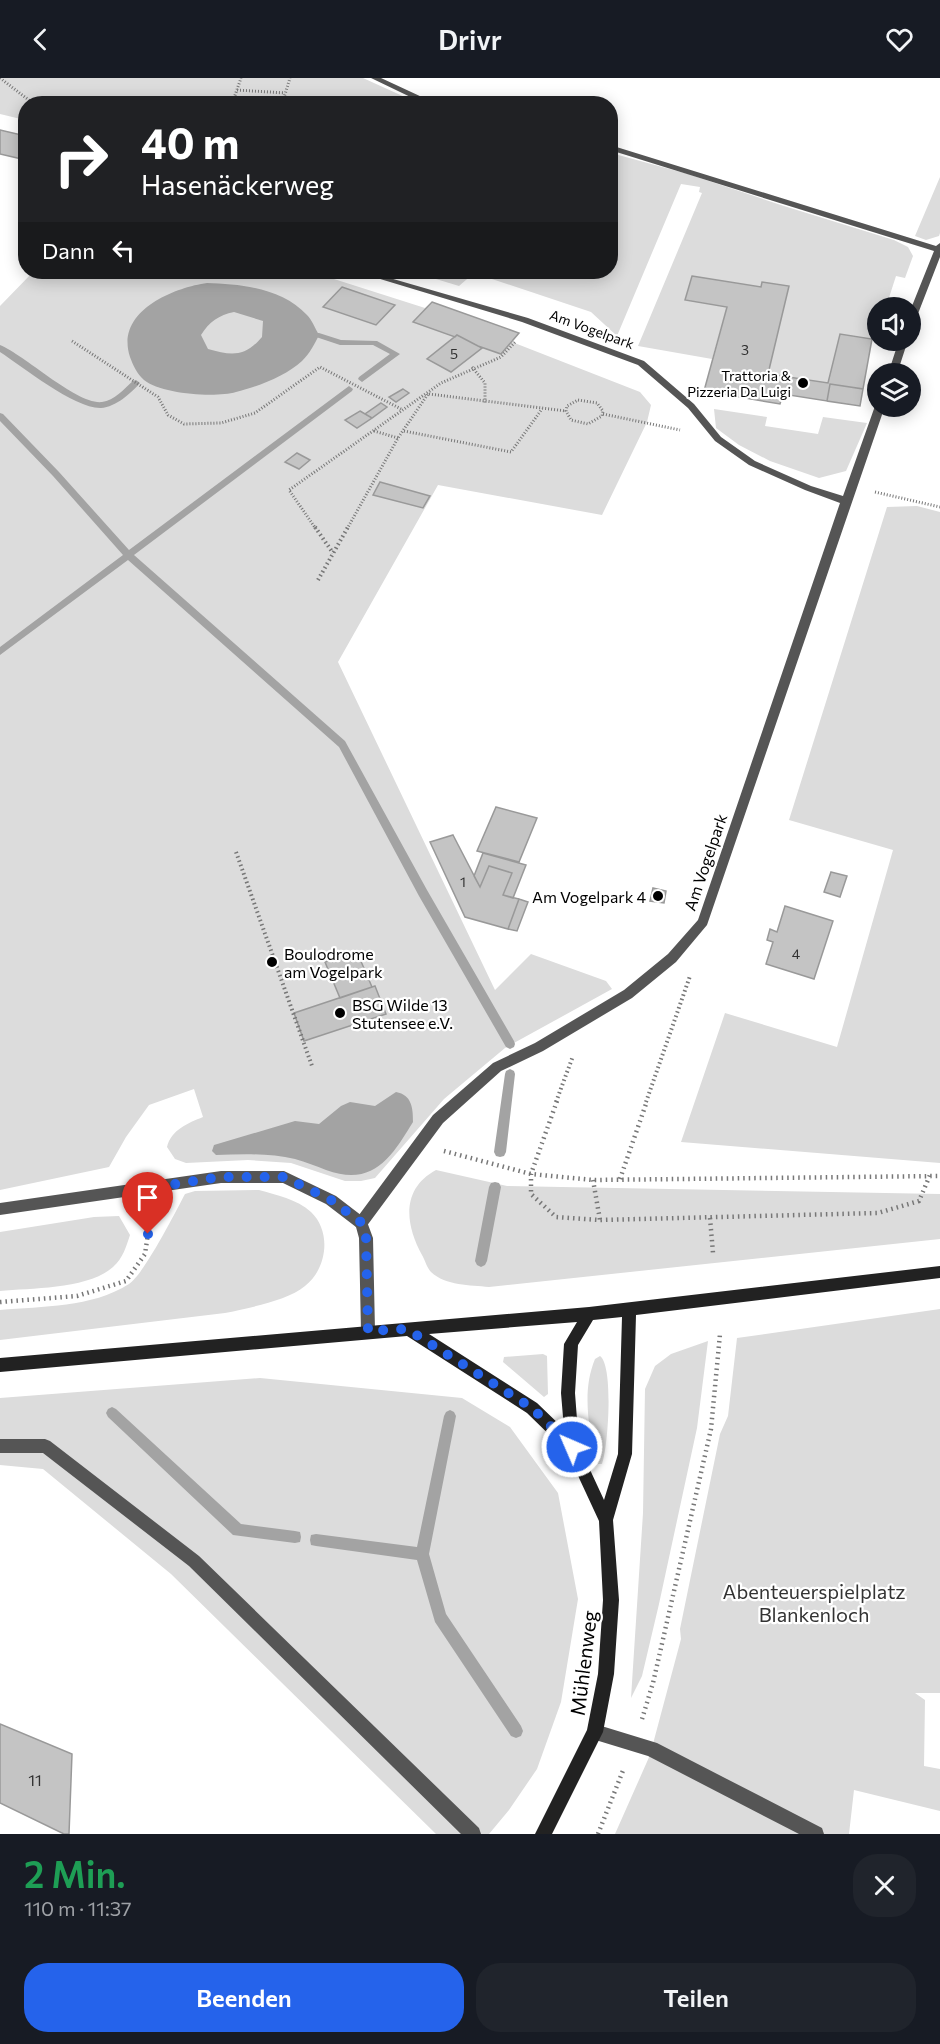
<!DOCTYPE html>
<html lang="de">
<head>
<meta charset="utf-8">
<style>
	body { margin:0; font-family:Commissioner,sans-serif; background:#20242c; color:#f1f3f6; height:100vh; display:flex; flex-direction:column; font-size:22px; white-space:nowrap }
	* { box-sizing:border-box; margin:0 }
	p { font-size:20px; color:#9ea1a6 }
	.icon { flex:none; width:33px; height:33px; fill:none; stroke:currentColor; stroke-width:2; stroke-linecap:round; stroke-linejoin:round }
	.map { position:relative; height:1756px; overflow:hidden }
	.side { display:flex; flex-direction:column; background:#171b24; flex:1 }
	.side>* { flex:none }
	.banner { position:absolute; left:18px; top:18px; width:600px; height:183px; border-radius:24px; box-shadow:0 3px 15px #0003; background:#202124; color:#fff; overflow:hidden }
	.fabs { position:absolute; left:867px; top:219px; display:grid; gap:12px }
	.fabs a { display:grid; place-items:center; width:54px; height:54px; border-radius:50%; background:#171b24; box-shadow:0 3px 15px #0003; font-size:30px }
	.pin { position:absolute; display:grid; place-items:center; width:51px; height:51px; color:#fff; margin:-62px -26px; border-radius:50% 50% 50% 0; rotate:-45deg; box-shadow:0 0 6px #0007 }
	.pin .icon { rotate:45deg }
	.me { position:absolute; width:66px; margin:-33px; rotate:315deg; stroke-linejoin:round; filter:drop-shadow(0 0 4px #0008) }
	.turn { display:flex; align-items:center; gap:21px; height:126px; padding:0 24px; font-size:27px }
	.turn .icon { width:78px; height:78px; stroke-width:2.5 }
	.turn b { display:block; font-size:42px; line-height:51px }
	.then { display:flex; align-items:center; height:57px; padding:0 24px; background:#0003; gap:12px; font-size:22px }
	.round { display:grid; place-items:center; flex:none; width:63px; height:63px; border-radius:24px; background:#20242c }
	.summary { display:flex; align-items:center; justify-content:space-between; height:102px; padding:0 24px }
	h1 { font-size:36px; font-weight:600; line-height:45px; color:#1e9e55 }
	.action { display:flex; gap:12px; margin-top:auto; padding:12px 24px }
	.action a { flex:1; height:69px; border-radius:24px; background:#2563eb; color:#fff; font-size:24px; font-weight:600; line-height:69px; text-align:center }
	.action a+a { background:#20242c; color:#f1f3f6 }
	header { display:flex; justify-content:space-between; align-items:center; height:78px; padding:0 24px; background:#171b24; font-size:27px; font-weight:600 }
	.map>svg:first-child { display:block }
	.green { fill:#dcdcdc }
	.water { fill:#a3a3a3; fill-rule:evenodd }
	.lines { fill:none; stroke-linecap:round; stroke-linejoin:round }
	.stream { fill:#a3a3a3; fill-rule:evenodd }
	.building { fill:#c4c4c4; stroke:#999; stroke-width:1.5 }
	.path-far2 { stroke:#777; stroke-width:3; stroke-dasharray:1 2; stroke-linecap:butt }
	.path-far1 { stroke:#777; stroke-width:4; stroke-dasharray:1.5 3; stroke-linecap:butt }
	.path { stroke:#777; stroke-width:4.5; stroke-dasharray:1.5 4; stroke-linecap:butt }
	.lane { fill:#555; fill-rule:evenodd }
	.street { fill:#555; fill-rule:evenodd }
	.secondary { fill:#222; fill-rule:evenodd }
	.route { stroke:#2563eb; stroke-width:10; stroke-dasharray:0 18 }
	.poi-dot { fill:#000; stroke:#fff; stroke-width:2 }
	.labels { text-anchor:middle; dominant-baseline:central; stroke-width:4.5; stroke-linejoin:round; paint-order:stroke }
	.far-street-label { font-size:14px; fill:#000; stroke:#fff }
	.number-label { font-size:14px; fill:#313131 }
	.far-poi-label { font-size:14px; fill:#000; stroke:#fff; text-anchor:end }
	.street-label { font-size:16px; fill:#000; stroke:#fff }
	.poi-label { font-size:16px; fill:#000; stroke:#fff; text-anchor:start }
	.near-number-label { font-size:16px; fill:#313131 }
	.near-park-label { font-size:20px; fill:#333; stroke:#fff }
	.near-street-label { font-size:20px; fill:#000; stroke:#fff }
</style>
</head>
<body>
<header><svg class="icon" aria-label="back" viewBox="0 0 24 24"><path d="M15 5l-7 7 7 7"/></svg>Drivr<svg class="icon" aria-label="heart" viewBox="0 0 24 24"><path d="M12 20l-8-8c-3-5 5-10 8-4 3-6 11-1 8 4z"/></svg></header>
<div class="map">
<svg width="940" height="1756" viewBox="0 0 940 1756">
	<rect width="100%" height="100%" fill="#fff"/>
	<path class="green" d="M0 0H363L418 25 26 26 25 42 0 36Z
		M611 75 688 96 784 128 894 162 908 169 913 178 905 200 896 198 886 229 878 230 877 257 871 261 840 256 828 305 768 296 788 208 762 204 761 209 692 198 685 222 727 229 712 281 638 268 702 115 699 114 700 109 681 106 617 258 591 234 474 195 459 208 413 194H610Z
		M940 99V155L939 158 926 162 915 158Z
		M33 194H312L425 230 432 224 519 255 512 264 640 314 651 327 647 344 602 437 438 407 338 584 495 912 531 876 606 903 612 911 505 970 444 1021 375 1100 361 1103H345L291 1085 248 1082 186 1085 175 1081 167 1069C171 1052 188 1045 203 1039L194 1011 149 1027 126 1059 109 1089 0 1112V228Z
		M714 331 767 339 765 348 818 356 823 339 867 345 846 393 819 400 770 383 739 367 716 350Z
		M917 428 940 434V1085L681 1064 725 935 837 969 893 772 789 742 887 429Z
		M436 1092 507 1108 940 1116V1161L489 1209C470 1207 446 1208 431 1194 427 1190 425 1182 422 1177 405 1146 401 1111 436 1092Z
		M259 1112C276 1117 297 1121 311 1134 332 1154 327 1191 305 1208 287 1223 248 1230 225 1235L0 1262V1232C43 1228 91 1230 129 1206 144 1196 175 1135 185 1116L195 1113Z
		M119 1138 130 1157C126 1169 123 1180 113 1189 89 1211 32 1210 0 1213V1154L94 1139Z
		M940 1231V1615H915L925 1622 924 1688 940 1691V1733L854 1712 849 1756H615L650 1677 681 1561 680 1551 720 1356 728 1338 737 1260Z
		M708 1263 697 1350 659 1526 642 1598 631 1620 643 1435 645 1311 655 1288 671 1276Z
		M543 1276 547 1278 548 1316 544 1319 503 1284 504 1279Z
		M600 1278C614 1288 608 1371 602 1386H595C590 1350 581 1315 595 1281Z
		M260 1300 462 1320 510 1349 558 1415 578 1521 561 1624 537 1691 509 1732 489 1756H436L171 1496 43 1391 0 1387V1320Z"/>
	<path class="water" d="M207 205C241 206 282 210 307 237 312 242 315 250 319 257 314 267 310 275 302 283 286 298 257 309 236 314 215 320 161 316 144 302 137 296 133 287 130 279 115 234 172 210 207 205ZM234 234 263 243 262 259C245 279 232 278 208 271L201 257C209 244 219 237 234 234Z
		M396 1014C412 1017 413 1030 413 1044 391 1080 373 1109 326 1092 316 1088 306 1084 295 1081 270 1075 242 1076 216 1077L212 1073 214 1067 295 1043 319 1046 341 1028 350 1024 375 1028Z"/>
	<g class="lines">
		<path class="stream" d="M316 255H319L341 262 377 263 400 276 362 304 358 301 359 299 390 276 373 267H340L316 259Z
			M0 267C25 277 77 327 102 324 114 323 125 310 133 303L136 302 140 305C131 315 116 329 101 330 75 331 23 289 0 274Z
			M349 308 353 311 352 313 134 477 345 663 427 812 514 963 515 966 514 969 510 971 506 969 419 818 339 669 128 482 0 577V569L123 477 53 398 0 343V335L3 336 59 394 129 472Z
			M510 991 514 993 515 996 506 1074 504 1078 500 1079 496 1078 494 1074 505 996 506 993Z
			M495 1104 499 1105 501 1109 487 1183 485 1187 481 1189 477 1187 475 1183 489 1109 491 1105Z
			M112 1329 116 1331 241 1446 295 1453 300 1454 301 1459 300 1464 295 1465 233 1457 108 1339 106 1335 108 1331Z
			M450 1332 454 1334 456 1338 429 1476 446 1536 521 1648 523 1653 521 1658 516 1660 511 1658 435 1544 417 1482 316 1468 311 1467 310 1462 311 1457 316 1456 417 1469 444 1338 446 1334Z"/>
	</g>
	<path class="building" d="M0 52 26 58V82L0 76Z
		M692 198 761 209 762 204 789 208 768 296 828 305 840 256 872 261 863 311 830 306 827 323 783 316 780 326 704 313 727 229 685 222Z
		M342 209 395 227 376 247 323 229Z
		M432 224 519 255 501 276 478 268 457 257 455 259 413 244Z
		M457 257 482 270 451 294 427 281Z
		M830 306 863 311 860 328 827 323Z
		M403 311 409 315 396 324 389 319Z
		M381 325 387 329 372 340 365 336Z
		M360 333 372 340 357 350 345 342Z
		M297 375 310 382 299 391 285 384Z
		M380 404 430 418 423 430 373 417Z
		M496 729 537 740 519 784 477 773Z
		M453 757 480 809 489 788 512 795 503 817 519 821 508 851 465 839 430 764Z
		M483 775 526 787 513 820 503 817 512 795 489 788 480 809 474 798Z
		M831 794 847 798 840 819 824 814Z
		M653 810 666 813 664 825 650 823Z
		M519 821 528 824 517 853 508 851Z
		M785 828 833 843 814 901 766 886 773 864 767 862 770 851 777 854Z
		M357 874 372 909 340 920 325 884Z
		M375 908 386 936 304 963 294 935Z
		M0 1646 72 1676 69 1756H64L0 1725Z"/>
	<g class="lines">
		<path class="path-far2" d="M0 0 34 26
			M237 12 285 15
			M232 26 241 0
			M282 26 290 0
			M72 263 158 319 168 337 184 346 221 345 255 335 320 289 401 331
			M472 289 485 305V325
			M429 316 566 333
			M578 322 597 325 603 333 602 338 588 346 571 342 566 333 567 328Z
			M603 336 680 352
			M374 353 398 360
			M404 353 511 374 542 331
			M875 414 940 429
			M316 451 289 412 441 305 501 279 516 263
			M347 451 398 360 428 316"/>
		<path class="path-far1" d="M315 449 333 475
			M318 502 348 449
			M236 774 312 988
			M556 1024 573 978
			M646 1024 690 898"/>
		<path class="path" d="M557 1023 531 1096V1116L556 1139 600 1142 878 1135 919 1123 930 1097
			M444 1073 531 1096 593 1102 940 1098
			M620 1101 647 1023
			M593 1102 600 1142
			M710 1140 713 1175
			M0 1224 77 1218 126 1203 145 1176 151 1135
			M642 1641 653 1605 711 1351 720 1256
			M598 1756 624 1690"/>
		<path class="lane" d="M371 0H381L437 26H425Z
			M610 67 936 168 940 165V179L914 246 910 249V233L934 173 610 72Z
			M357 194H369L528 240 644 283 694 326 721 359 755 383 811 408 843 418 875 328 878 326V328H885L707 847 676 884 632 920 543 973 501 993 443 1045 366 1149 361 1151 356 1149 354 1145 356 1141 433 1037 493 985 535 965 624 912 668 876 698 842 840 425 805 412 749 387 715 363 688 330 638 287 522 244Z
			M899 262H908L897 296H888Z
			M0 1361H45L50 1363 199 1478 479 1750 481 1756H461L189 1488 43 1375H0Z
			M595 1646 657 1665 822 1750 824 1756H799L648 1678 589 1660 587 1654 589 1648Z"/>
		<path class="street" d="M221 1093H284L336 1118 366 1141 373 1160 375 1253 373 1258 368 1260 363 1258 361 1253 359 1160 356 1149 326 1126 283 1105H221L0 1137V1125Z"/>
		<path class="secondary" d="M940 1188V1200L636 1237 632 1376 613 1442 619 1522 614 1596 603 1654 552 1756H535L587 1652 598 1596 603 1522 599 1443 567 1374 527 1335 407 1258 0 1294V1280L589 1229ZM622 1239 618 1376 604 1422 579 1368 575 1315 578 1267 593 1242ZM577 1244 564 1266 561 1315 564 1351 537 1325 429 1256Z"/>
	</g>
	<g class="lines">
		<path class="route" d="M148 1156 152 1137 150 1110 221 1099H284L331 1122 362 1145 366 1160 368 1253 407 1251 532 1330 572 1369"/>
	</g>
	<g class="poi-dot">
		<circle cx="803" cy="305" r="6"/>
		<circle cx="658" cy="818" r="6"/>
		<circle cx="272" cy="884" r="6"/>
		<circle cx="340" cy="935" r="6"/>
	</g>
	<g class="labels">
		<g class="far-street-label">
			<text transform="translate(592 251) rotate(20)">Am Vogelpark</text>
		</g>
		<g class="number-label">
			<text x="745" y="271">3</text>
			<text x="454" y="275">5</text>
			<text x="463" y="803">1</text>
			<text x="796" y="875">4</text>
		</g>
		<g class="far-poi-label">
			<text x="791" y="297">Trattoria &amp;<tspan x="791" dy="16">Pizzeria Da Luigi</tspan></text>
		</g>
		<g class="street-label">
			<text transform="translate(705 784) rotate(-71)">Am Vogelpark</text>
		</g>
		<g class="poi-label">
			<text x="646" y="818" text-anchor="end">Am Vogelpark 4</text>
			<text x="284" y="875">Boulodrome<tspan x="284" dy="18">am Vogelpark</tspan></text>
			<text x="352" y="926">BSG Wilde 13<tspan x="352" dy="18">Stutensee e.V.</tspan></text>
		</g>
		<g class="near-number-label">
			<text x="35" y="1701">11</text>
		</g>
		<g class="near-park-label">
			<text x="814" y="1513">Abenteuerspielplatz<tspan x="814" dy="23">Blankenloch</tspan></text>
		</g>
		<g class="near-street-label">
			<text transform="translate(583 1585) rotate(-83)">Mühlenweg</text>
		</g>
	</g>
</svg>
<div class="fabs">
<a><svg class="icon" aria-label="sound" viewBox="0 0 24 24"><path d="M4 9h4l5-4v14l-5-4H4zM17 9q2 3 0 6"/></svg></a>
<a><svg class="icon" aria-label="layers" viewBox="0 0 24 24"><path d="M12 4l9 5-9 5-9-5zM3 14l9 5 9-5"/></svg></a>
</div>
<div class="pin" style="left:148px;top:1156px;background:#d93025"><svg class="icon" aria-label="arrive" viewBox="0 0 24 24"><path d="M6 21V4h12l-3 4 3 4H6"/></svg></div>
<svg class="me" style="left:572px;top:1369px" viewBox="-20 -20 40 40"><circle r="17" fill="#2563eb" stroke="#fff" stroke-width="3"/><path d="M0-11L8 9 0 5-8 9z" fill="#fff"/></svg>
<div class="banner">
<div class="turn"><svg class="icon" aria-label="right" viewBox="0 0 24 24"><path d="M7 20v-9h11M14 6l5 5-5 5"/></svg><div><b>40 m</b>Hasenäckerweg</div></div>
<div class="then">Dann<svg class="icon" aria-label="left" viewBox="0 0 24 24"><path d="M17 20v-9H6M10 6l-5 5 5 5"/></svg></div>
</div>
</div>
<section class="side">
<div class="summary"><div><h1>2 Min.</h1><p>110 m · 11:37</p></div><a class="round"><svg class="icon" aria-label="close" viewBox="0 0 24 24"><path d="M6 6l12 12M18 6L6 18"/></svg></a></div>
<div class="action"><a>Beenden</a><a>Teilen</a></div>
</section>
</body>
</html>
